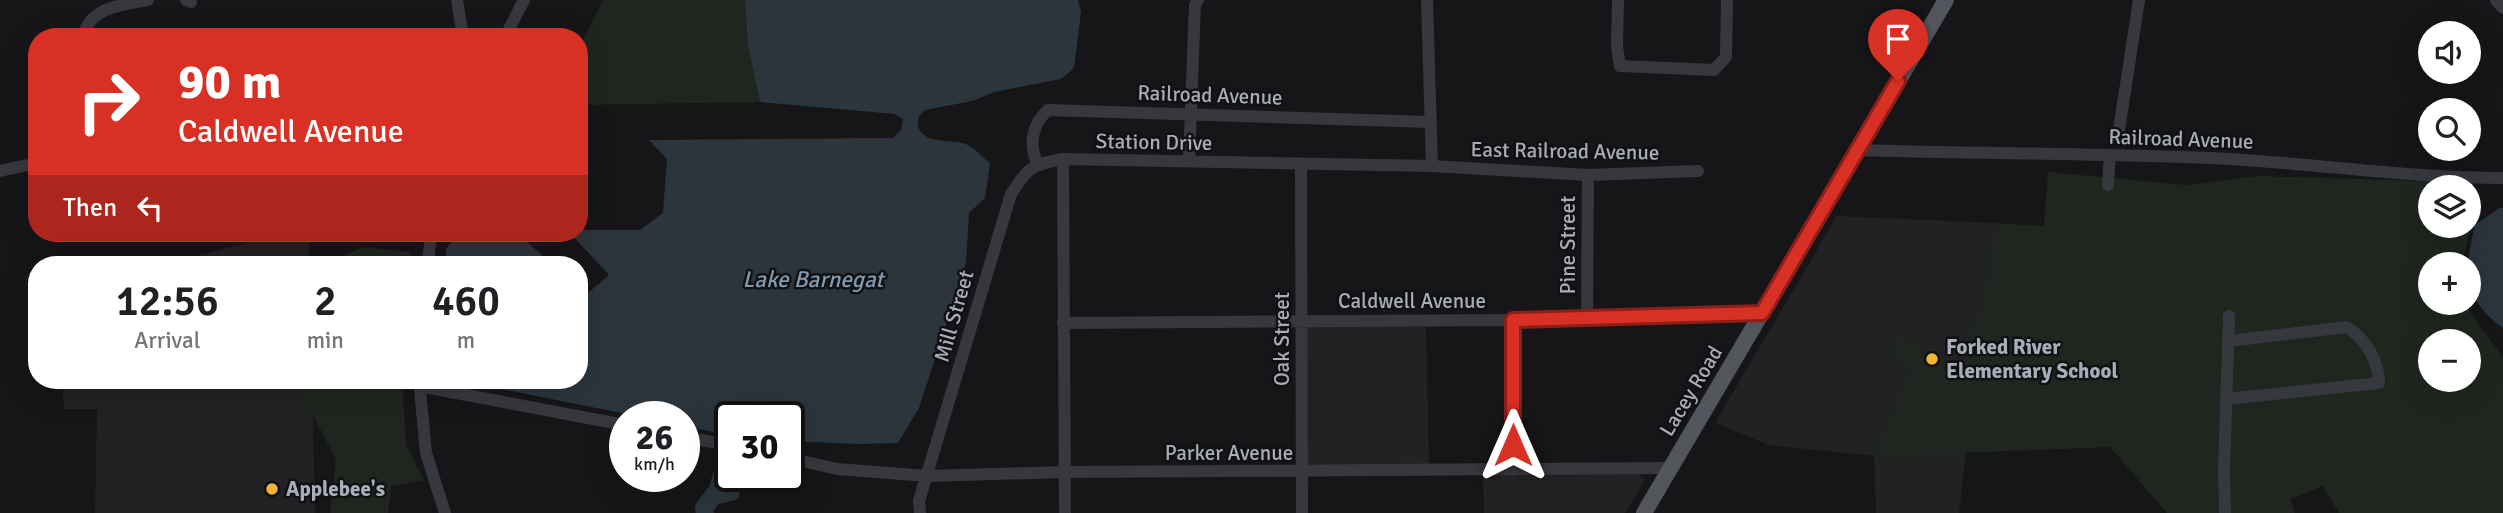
<!DOCTYPE html>
<html lang="en">
<head>
<meta charset="utf-8">
<style>
	body { margin:0; font-family:Signika,sans-serif; background:#f2f2f2; color:#202124; height:100vh; display:flex; flex-direction:column; font-size:26px; white-space:nowrap }
	* { box-sizing:border-box; margin:0 }
	p { font-size:23px; color:#757577 }
	.icon { flex:none; width:38px; height:38px; fill:none; stroke:currentColor; stroke-width:2; stroke-linecap:round; stroke-linejoin:round }
	.map { position:relative; flex:1; overflow:hidden }
	.details { position:absolute; left:28px; top:256px; width:560px; height:133px; display:flex; flex-direction:column; background:#fff; border-radius:28px; box-shadow:0 7px 28px #0002 }
	.details>* { flex:none }
	.top-card { position:absolute; left:28px; top:28px; width:560px; height:214px; border-radius:28px; box-shadow:0 7px 28px #0002; background:#d93025; color:#fff; overflow:hidden }
	.buttons { position:absolute; left:2418px; top:21px; display:grid; gap:14px }
	.buttons a { display:grid; place-items:center; width:63px; height:63px; border-radius:50%; background:#fff; box-shadow:0 7px 28px #0002; font-size:35px }
	.speed { position:absolute; left:609px; top:401px; display:flex; gap:14px; font-size:35px; font-weight:700; text-align:center }
	.speed>* { display:grid; place-content:center; width:91px; height:91px; border-radius:50%; background:#fff; box-shadow:0 7px 28px #0002; line-height:1 }
	.speed small { font-size:18px; font-weight:400 }
	.speed .limit { border:4px solid #111; border-radius:10px; background:#fff; color:#111 }
	.pin { position:absolute; display:grid; place-items:center; width:60px; height:60px; color:#fff; margin:-72px -30px; border-radius:50% 50% 50% 0; rotate:-45deg; box-shadow:0 0 7px #0007 }
	.pin .icon { rotate:45deg }
	.me { position:absolute; width:77px; margin:-38px; rotate:0deg; stroke-linejoin:round; filter:drop-shadow(0 0 5px #0008) }
	.turn { display:flex; align-items:center; gap:24px; height:147px; padding:0 35px; font-size:32px }
	.turn .icon { width:91px; height:91px; stroke-width:2.5 }
	.turn b { display:block; font-size:49px; line-height:60px }
	.then { display:flex; align-items:center; height:66px; padding:0 35px; background:#0003; gap:14px; font-size:26px }
	.eta { display:flex; justify-content:space-evenly; align-items:center; height:119px; text-align:center }
	.eta b { font-size:42px; font-weight:600; line-height:49px }
	.map>svg:first-child { display:block }
	.built { fill:#222225 }
	.green { fill:#1e261f; fill-rule:evenodd }
	.water { fill:#2c353c }
	.lines { fill:none; stroke-linecap:round; stroke-linejoin:round }
	.river { stroke:#2c353c; stroke-width:18 }
	.minor { stroke:#37383d; stroke-width:12 }
	.major { stroke:#53555c; stroke-width:16 }
	.route-casing { stroke:#8d1f18; stroke-width:18 }
	.route { stroke:#d93025; stroke-width:12 }
	.poi-dot { fill:#f0b437; stroke:#111113; stroke-width:2.5 }
	.labels { text-anchor:middle; dominant-baseline:central; stroke-width:5; stroke-linejoin:round; paint-order:stroke }
	.street-label { font-size:21px; fill:#a8adb8; stroke:#111113 }
	.poi-label { font-size:21px; font-weight:bold; fill:#a8adb8; stroke:#111113; text-anchor:start }
	.water-label { font-size:23px; font-style:italic; fill:#809ab2; stroke:#111113 }
</style>
</head>
<body>
<div class="map">
<svg width="2503" height="513" viewBox="0 0 2503 513">
	<rect width="100%" height="100%" fill="#161618"/>
	<path class="built" d="M1837 216 1995 223 1989 286 2106 447 1966 452 1959 513H1876L1874 456 1769 445 1715 423Z
		M283 233H309V264H168Z
		M1306 325 1426 327 1429 465 1305 464Z
		M62 380H312L315 513H95L97 409H64Z
		M1638 473 1645 480 1625 513H1484L1483 475Z"/>
	<path class="green" d="M603 0H748L745 2 748 46 760 102 579 105V48Z
		M2048 172 2186 185 2259 176 2450 182 2454 187H2431V226H2469V208L2474 215 2462 264H2431V303H2463L2503 357V513H2339L2323 486 2290 499 2295 513H2167L2110 447 1874 456 1913 367 1889 353 1899 337 1960 365 1988 286 1995 223 2044 226ZM2431 341H2469V380H2431Z
		M364 247 410 252 409 264H325Z
		M303 380H402L406 445 424 480 391 486 388 513H330L336 459 298 387Z
		M624 446 625 476H666L664 486 617 475Z"/>
	<path class="water" d="M748 0H1078L1081 12 1074 68 1061 79 994 92 972 101 925 110C920 115 917 118 918 125 921 146 954 138 968 145 976 149 983 158 990 163L985 198 969 213 966 263 919 408 898 443 859 444 789 441V416H730V476H745L738 499 704 508 723 434 684 426V416H636L457 380H579V296L582 298 609 275 570 233H579V230H640L663 213 667 159 649 140 893 138 901 130 903 119 895 114 760 102 748 46 745 2Z
		M2499 208H2503V328C2462 298 2464 270 2475 225Z
		M458 233H517L552 264H445L446 249Z"/>
	<g class="lines">
		<path class="river" d="M705 513 704 508 730 474"/>
		<path class="minor" d="M186 0 191 2
			M457 0 463 37
			M1427 0 1432 166
			M1618 0 1617 47 1620 66 1714 70 1726 57 1727 0
			M2496 0 2503 8
			M83 37C89 7 124 4 148 0
			M505 37 524 0
			M2119 130 2139 0
			M1857 150C1981 154 2105 153 2228 159 2320 164 2411 178 2503 178
			M1063 159 1065 513
			M1189 161 1195 5 1198 0
			M1038 164C1028 145 1032 124 1048 110L1430 122
			M1301 165 1302 513
			M0 171 37 163
			M2108 185 2110 155
			M428 264 431 233
			M1587 316 1588 175
			M1513 320V470
			M1063 323 1513 320 1761 313
			M419 380 426 453 445 513
			M419 386 625 425
			M2227 399 2379 383C2379 362 2365 337 2346 327L2229 341
			M684 437 730 445
			M789 458 837 469 927 476 1065 472 1670 468
			M920 513 919 501 1011 194C1029 167 1030 165 1063 159L1432 166 1588 175 1698 171
			M2225 513 2224 469 2229 316"/>
		<path class="major" d="M1644 513 1946 0"/>
	</g>
	<g class="lines">
		<defs>
			<path id="route" d="M1513 445V320L1762 313 1898 81"/>
		</defs>
		<use href="#route" class="route-casing"/>
		<use href="#route" class="route"/>
	</g>
	<g class="poi-dot">
		<circle cx="1932" cy="359" r="7"/>
		<circle cx="272" cy="489" r="7"/>
	</g>
	<g class="labels">
		<g class="street-label">
			<text transform="translate(1210 95) rotate(2)">Railroad Avenue</text>
			<text transform="translate(2181 139) rotate(2)">Railroad Avenue</text>
			<text transform="translate(1154 142) rotate(1)">Station Drive</text>
			<text transform="translate(1565 151) rotate(1)">East Railroad Avenue</text>
			<text transform="translate(1568 245) rotate(-90)">Pine Street</text>
			<text x="1412" y="301">Caldwell Avenue</text>
			<text transform="translate(954 316) rotate(-74)">Mill Street</text>
			<text transform="translate(1282 339) rotate(-90)">Oak Street</text>
			<text transform="translate(1691 391) rotate(-59)">Lacey Road</text>
			<text x="1229" y="453">Parker Avenue</text>
		</g>
		<g class="poi-label">
			<text x="1946" y="347">Forked River<tspan x="1946" dy="24">Elementary School</tspan></text>
			<text x="286" y="489">Applebee's</text>
		</g>
		<g class="water-label">
			<text x="813" y="279">Lake Barnegat</text>
		</g>
	</g>
</svg>
<div class="buttons">
<a><svg class="icon" aria-label="sound" viewBox="0 0 24 24"><path d="M4 9h4l5-4v14l-5-4H4zM17 9q2 3 0 6"/></svg></a>
<a><svg class="icon" aria-label="search" viewBox="0 0 24 24"><circle cx="10" cy="10" r="6"/><path d="M15 15l6 6"/></svg></a>
<a><svg class="icon" aria-label="layers" viewBox="0 0 24 24"><path d="M12 4l9 5-9 5-9-5zM3 14l9 5 9-5"/></svg></a>
<a>+</a>
<a>−</a>
</div>
<div class="speed"><div>26<small>km/h</small></div><div class="limit">30</div></div>
<div class="pin" style="left:1898px;top:81px;background:#d93025"><svg class="icon" aria-label="arrive" viewBox="0 0 24 24"><path d="M6 21V4h12l-3 4 3 4H6"/></svg></div>
<svg class="me" style="left:1513px;top:445px" viewBox="-20 -20 40 40"><path d="M0-17L14 15 0 8-14 15z" fill="#d93025" stroke="#fff" stroke-width="4"/></svg>
<div class="top-card">
<div class="turn"><svg class="icon" aria-label="right" viewBox="0 0 24 24"><path d="M7 20v-9h11M14 6l5 5-5 5"/></svg><div><b>90 m</b>Caldwell Avenue</div></div>
<div class="then">Then<svg class="icon" aria-label="left" viewBox="0 0 24 24"><path d="M17 20v-9H6M10 6l-5 5 5 5"/></svg></div>
</div>
<section class="details">
<div class="eta">
<div><b>12:56</b><p>Arrival</p></div>
<div><b>2</b><p>min</p></div>
<div><b>460</b><p>m</p></div>
</div>
</section>
</div>
</body>
</html>
